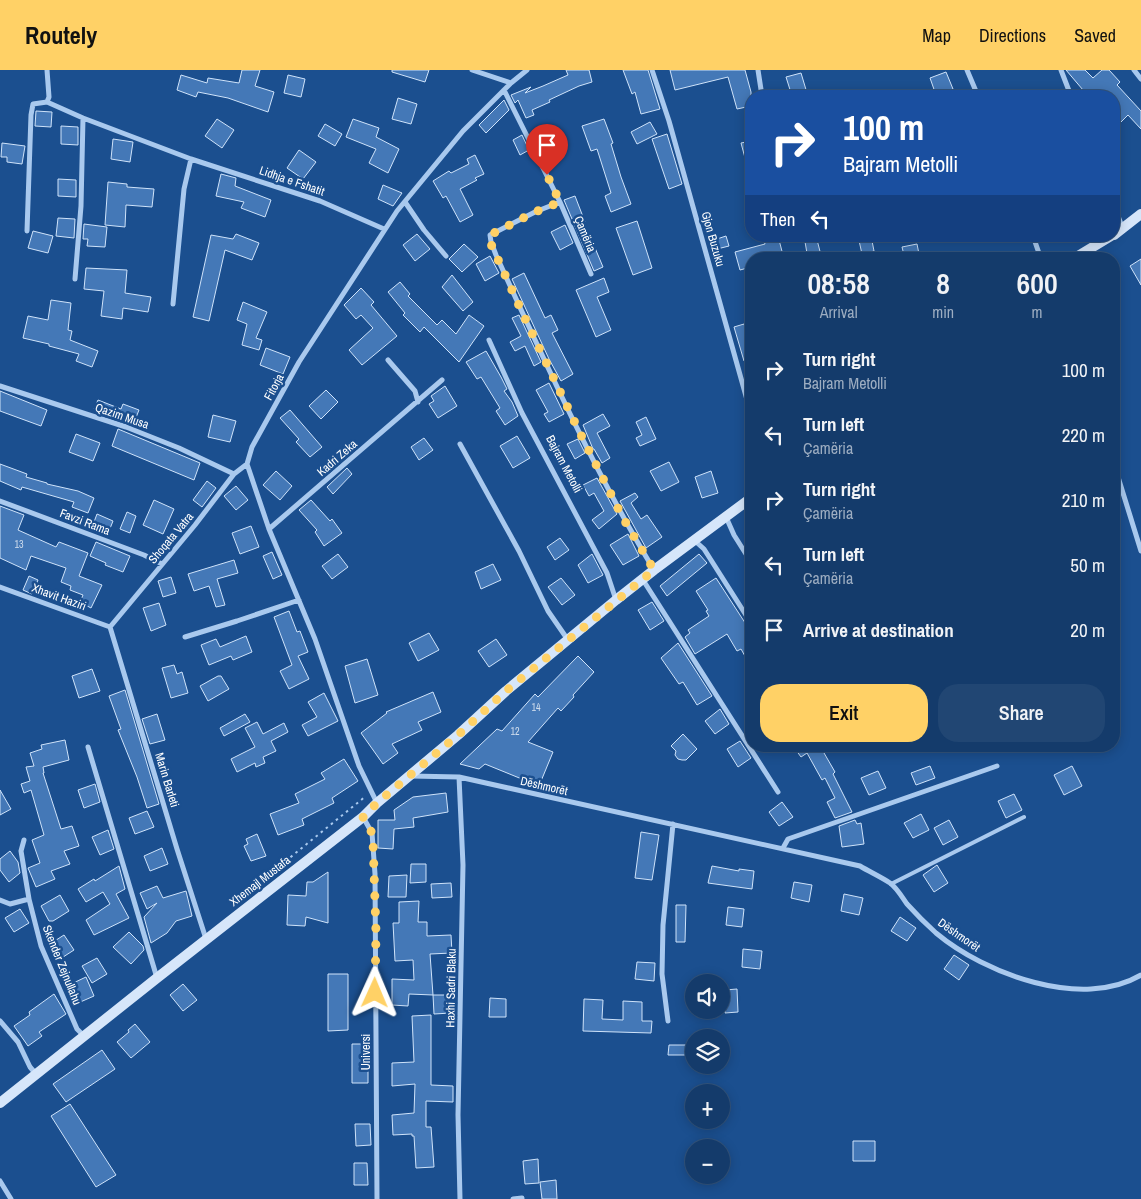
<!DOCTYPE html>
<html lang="en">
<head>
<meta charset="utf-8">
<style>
	body { margin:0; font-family:"Archivo Narrow",sans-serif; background:#214673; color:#f1f3f6; height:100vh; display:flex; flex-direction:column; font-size:19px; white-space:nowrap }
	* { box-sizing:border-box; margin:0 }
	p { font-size:16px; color:#9dadc1 }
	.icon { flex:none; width:28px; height:28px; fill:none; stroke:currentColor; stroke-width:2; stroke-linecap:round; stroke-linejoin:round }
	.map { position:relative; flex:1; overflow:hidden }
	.side { position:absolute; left:745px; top:182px; width:375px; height:500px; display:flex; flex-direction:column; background:#143b6b; border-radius:20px; box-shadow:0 2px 12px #0003,0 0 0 1px #33557e }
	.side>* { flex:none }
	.top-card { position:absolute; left:745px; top:20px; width:375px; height:152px; border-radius:20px; box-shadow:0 2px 12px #0003,0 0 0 1px #33557e; background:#1a4fa0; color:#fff; overflow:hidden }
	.tools { position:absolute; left:685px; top:904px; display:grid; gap:10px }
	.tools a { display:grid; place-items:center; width:45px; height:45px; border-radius:50%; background:#143b6b; box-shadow:0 2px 12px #0003,0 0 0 1px #33557e; font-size:25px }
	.pin { position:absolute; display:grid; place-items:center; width:42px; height:42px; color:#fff; margin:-51px -21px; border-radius:50% 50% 50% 0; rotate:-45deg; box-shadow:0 0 5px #0007 }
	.pin .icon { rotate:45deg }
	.me { position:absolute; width:55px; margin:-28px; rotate:1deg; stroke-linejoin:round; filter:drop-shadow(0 0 4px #0008) }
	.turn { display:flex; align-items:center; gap:18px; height:105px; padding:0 15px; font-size:22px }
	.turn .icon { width:65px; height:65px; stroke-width:2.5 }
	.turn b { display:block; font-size:35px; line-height:42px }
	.then { display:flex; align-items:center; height:48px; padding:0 15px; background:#0003; gap:10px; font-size:19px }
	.eta { display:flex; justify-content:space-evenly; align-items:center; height:85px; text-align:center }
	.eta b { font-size:30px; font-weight:600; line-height:35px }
	.primary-button { display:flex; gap:10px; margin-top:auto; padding:10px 15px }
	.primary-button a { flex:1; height:58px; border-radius:20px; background:#ffd166; color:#111; font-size:20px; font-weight:600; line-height:58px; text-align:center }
	.primary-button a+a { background:#214673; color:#f1f3f6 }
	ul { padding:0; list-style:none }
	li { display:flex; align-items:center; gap:15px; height:65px; padding:0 15px }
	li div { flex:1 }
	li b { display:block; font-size:19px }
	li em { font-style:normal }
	header { display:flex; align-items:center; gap:30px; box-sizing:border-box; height:70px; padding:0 25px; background:#ffd166; color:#111 }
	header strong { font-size:24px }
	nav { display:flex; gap:28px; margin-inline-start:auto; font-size:18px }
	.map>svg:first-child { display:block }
	.building { fill:#4478b7; stroke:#cfe3fa }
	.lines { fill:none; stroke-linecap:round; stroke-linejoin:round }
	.path { stroke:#a9c9ee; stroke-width:2; stroke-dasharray:2.5 4; stroke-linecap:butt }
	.service { stroke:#a9c9ee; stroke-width:4 }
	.minor { stroke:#a9c9ee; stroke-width:5 }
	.secondary { stroke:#d6e6fa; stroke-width:10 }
	.route { stroke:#ffd166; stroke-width:9; stroke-dasharray:0 16.2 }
	.labels { text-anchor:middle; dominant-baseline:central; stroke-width:5; stroke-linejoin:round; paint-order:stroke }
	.number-label { font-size:10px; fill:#d0dded }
	.street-label { font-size:12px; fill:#fff; stroke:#1b4f8f }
</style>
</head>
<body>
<header>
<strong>Routely</strong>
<nav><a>Map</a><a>Directions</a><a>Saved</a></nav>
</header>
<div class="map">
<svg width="1141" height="1129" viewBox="0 0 1141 1129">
	<rect width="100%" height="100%" fill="#1b4f8f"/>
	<path class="building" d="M242 0H260L255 16 274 22 268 42 228 28 198 22 196 27 177 20 181 5 207 13 208 8 239 13Z
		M392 0H429L425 12 392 2Z
		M566 0H589L592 12 579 16 549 30 550 32 532 40 534 45 526 48 518 30 515 33 511 25 531 17 525 23 543 16 568 5Z
		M623 0H648L660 39 641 44 635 22 632 24Z
		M670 0H745L751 22V36L737 39 728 7 675 20Z
		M1066 0H1085L1093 8 1102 0H1109L1120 12 1117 15 1141 41V59L1128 45 1114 59V26H1077L1083 20Z
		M946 2 953 19 936 25 930 8Z
		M801 3 807 23 792 26 786 7Z
		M288 5 305 9 301 27 284 23Z
		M398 28 417 34 411 54 392 49Z
		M504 30 509 40 486 63 479 55Z
		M36 41 52 42 51 57 35 56Z
		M217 49 234 60 222 78 205 66Z
		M353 49 379 58 376 67 399 79 388 103 369 93 376 79 346 67Z
		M604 49 613 73 611 74 621 107 631 134 611 142 605 126 611 123 597 79 591 81 582 56Z
		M650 52 657 64 637 74 631 62Z
		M325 54 342 64 335 76 318 66Z
		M61 56 78 57V75L61 74Z
		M667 64 682 114 669 119 652 69Z
		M522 65 529 80 520 85 513 70Z
		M113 69 133 72 130 92 111 89Z
		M751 71V99H748L741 73Z
		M2 73 25 76 22 94 7 92V87H1Z
		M299 80 316 92 303 109 287 98Z
		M475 85 484 104 475 108 477 110 460 119 473 145 460 152 446 126 443 128 433 111 449 101 451 103 469 94 467 89Z
		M221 104 236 108 235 116 271 130 265 147 241 138 244 132 216 126Z
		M58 109 76 110V127L58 126Z
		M108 112 127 114V117L154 119 152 137 126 135 125 157 105 155Z
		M383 115 402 123 393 136 378 129Z
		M575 126 585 152 579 154 584 168 582 169 590 166 603 197 594 201 564 130Z
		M58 148 75 149 74 168 56 166Z
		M637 151 652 198 633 205 616 158Z
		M84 154 107 157 105 177 87 176 88 169H83Z
		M565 155 573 173 560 180 551 162Z
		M33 161 53 166 48 183 28 178Z
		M236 164 259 173 252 190 225 180 209 251 193 247 211 165 233 169Z
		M417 164 430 179 415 191 403 175Z
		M726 166 729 176 713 180 711 171Z
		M763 166H778L784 189H751V197L740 200 735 182 765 174Z
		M804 166H816L822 189H808Z
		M858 166H871L874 181 862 184Z
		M464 174 478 187 462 202 449 189Z
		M917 174 920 189H905L902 177Z
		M490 186 499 203 485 211 476 194Z
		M1141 189V215L1130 196Z
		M86 198 127 200 125 223 151 227 148 242 123 238 122 249 101 246 104 221 84 219Z
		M524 203 545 248 551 245 558 260 552 263 573 304 561 311 549 289 512 209Z
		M452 205 473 232 463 241 442 217Z
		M604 208 609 222 597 227 611 260 596 267 576 220Z
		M400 212 410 224 408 226 437 255 442 250 456 264 469 245 484 256 459 292 424 257 420 262 403 245 405 243 388 222Z
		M361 218 374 232 371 235 397 266 362 295 349 280 373 258 361 245 356 249 344 235Z
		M51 230 71 233 68 260 72 261 70 270 98 281 92 297 76 291 79 284 49 276V274L23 268 28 246 48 250Z
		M243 232 267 242 256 268 262 270 259 280 242 275 247 254 237 250Z
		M519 245 541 292 534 296 525 276 515 281 510 272 521 266 512 248Z
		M744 254 751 278V288L744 291 734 257Z
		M266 278 290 287 283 304 260 295Z
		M486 281 501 307 507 319 504 321 512 332 518 346 505 355 496 341 500 338 481 307 477 309 466 292Z
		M549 313 564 344 549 352 544 344 548 342 536 320Z
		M445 316 457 336 438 348 429 334 434 331 431 326Z
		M326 320 338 332 321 349 309 336Z
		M0 321 47 340 41 356 0 341Z
		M98 330 121 339 123 334 139 340 133 355 94 339Z
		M290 340 322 377 310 387 296 372 299 369 280 348Z
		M603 344 610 356 597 363 610 388 602 393 594 379H593L583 355Z
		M213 345 236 351 230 372 208 367Z
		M646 347 656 369 640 376 636 368 642 365 636 352Z
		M118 359 200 393 194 410 112 376Z
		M76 364 100 373 93 391 69 382Z
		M517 366 530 388 513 398 500 376Z
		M424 368 433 380 419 390 411 377Z
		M578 369 585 383 575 389 567 374Z
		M669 392 679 412 661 421 650 401Z
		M0 394 27 404 26 407 47 413V414L78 421 94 428 88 443 72 437 74 432 22 417 21 420 0 411Z
		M347 398 352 404 333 424 327 417Z
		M276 401 292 416 280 430 263 415Z
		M711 401 718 423 702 428 695 407Z
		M597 408 617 444 599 459 592 450 604 441 594 423 589 426 583 415Z
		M207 411 216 418 202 437 193 430Z
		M236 416 248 430 236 440 224 426Z
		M635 423 638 427 631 433 641 449 647 445 662 467 646 478 620 431Z
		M154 430 174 439 163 464 143 455Z
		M311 430 330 451 332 449 342 463 324 476 315 462 317 460 299 440Z
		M0 436 24 445 18 460 56 477 59 472 88 483 79 506 102 515 91 538 80 532 83 525 70 520 71 516 61 512 66 498 31 486 26 500 0 488Z
		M127 442 136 446 130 463 120 459Z
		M97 444 113 451 107 466 91 460Z
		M251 456 259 477 240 484 232 463Z
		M628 464 639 486 623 495 610 475Z
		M560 468 569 480 555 490 547 477Z
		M96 472 130 486 123 502 105 495 106 493 90 486Z
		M272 482 282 505 273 509 263 486Z
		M338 484 348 497 332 509 322 496Z
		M592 484 603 505 588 513 578 495Z
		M699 484 707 493 667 526 660 516Z
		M234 490 238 503 217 509 225 535 216 537 209 516 194 521 188 504Z
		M493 494 501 510 481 519 475 502Z
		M29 506 38 510 32 524 23 520Z
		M171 507 176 523 163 527 158 511Z
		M561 508 575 525 562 535 548 517Z
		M716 508 751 562V597L741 579 737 581 727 564 695 584 685 567 690 563 688 560 709 546 706 541 708 540 696 521Z
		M652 532 664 551 650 560 638 540Z
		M159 533 166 555 151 561 143 538Z
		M289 541 297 562 300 561 308 582 298 586 309 609 289 619 280 601 292 595 274 547Z
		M429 563 439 580 418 591 409 573Z
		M246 566 252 582 233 590 231 586 209 595 201 575 216 569 220 577Z
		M496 569 507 585 489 597 478 581Z
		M678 573 712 626 697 635 683 612 679 614 661 588Z
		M578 586 594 602 573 625 574 627 561 641 558 638 528 672 553 682 539 716 485 694 479 699 460 694 497 659 502 661 535 624 538 627Z
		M367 589 378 625 355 633 345 596Z
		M174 595 177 604 182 602 188 623 171 628 162 598Z
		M92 599 100 621 79 628 72 606Z
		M218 606H221L229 619 208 631 200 616Z
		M125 620 159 734 147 738 137 707 118 660 121 659 109 626Z
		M433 622 441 642 418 652 422 660 392 674 398 683 383 694 361 663 387 643 386 642Z
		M324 623 338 651 308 666 302 655 317 647 308 632Z
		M720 639 729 654 715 664 705 651Z
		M157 644 165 670 150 674 142 649Z
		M245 644 250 652 224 666 220 658Z
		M257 652 263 664 284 653 288 662 271 671 276 681 263 687 265 693 256 697 255 693 237 702 231 689 255 677 245 658Z
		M683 664 697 679 686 690H682L678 689 675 685 676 681 671 676Z
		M65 670 69 690 43 697 44 703H43L61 759 72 756 79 776 64 781 70 794 51 801 55 809 36 817 28 798 40 793 32 770 44 765 31 720 24 723 21 714 30 711 26 697 34 696 30 683 42 679 41 675Z
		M740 671 751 688 738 697 727 679Z
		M793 676H820L835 702 833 704 852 742 835 748 827 732 835 728 825 708 822 710 807 683 801 687Z
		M344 689 358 711 332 728 334 733 302 749 304 755 278 765 270 744 299 733 295 724 325 709 321 703Z
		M930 696 935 708 916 715 911 703Z
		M1072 696 1082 716 1064 725 1054 705Z
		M878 701 886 718 869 725 861 708Z
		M95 714 100 732 84 738 78 720Z
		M0 720 11 739 0 745Z
		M446 723 448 742 413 748 414 757 394 759 393 779 378 778V750H395L394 740 413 727Z
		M1014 724 1022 740 1006 748 998 731Z
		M782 732 793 747 779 756 769 742Z
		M147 741 154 757 135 764 129 748Z
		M921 744 929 760 913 768 904 753Z
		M855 750 857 754 861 753 864 774 842 777 839 756Z
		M949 750 958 767 943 775 934 758Z
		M108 760 114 779 100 785 92 767Z
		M641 762 659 765 652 810 635 808Z
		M257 764 266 786 251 791 244 776 248 774 246 769Z
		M162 778 168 794 150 801 144 786Z
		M10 781 18 792 20 803 9 812 0 800V789Z
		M411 794H426V812L410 813Z
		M937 795 948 813 934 822 923 805Z
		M119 796 125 819 116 824 129 848 94 865 86 850 110 834 103 822 86 832 78 819 94 809 95 811Z
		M712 796 739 801V799L754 801 752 819 708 813Z
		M328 802V853L306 847 305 856 287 855 288 825 306 826 307 812H313Z
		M407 805 406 827H388L389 806Z
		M794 812 812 815 809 832 791 828Z
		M451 813 452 827 432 828 431 814Z
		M157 816 163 828 186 821 192 846 176 851 167 863 151 873 144 847 157 833 147 839 140 823Z
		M844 824 863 828 859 845 841 841Z
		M60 825 69 841 53 851H49L41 836Z
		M419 831 418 852H427V866L451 865 452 883 430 884 433 925 409 924 408 936 392 935V909L414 910 413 890 395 891 393 853H399V832Z
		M676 835H686L685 872H676Z
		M728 837 744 839 742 857 726 855Z
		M20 839 29 853 14 862 5 848Z
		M900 847 916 858 907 871 891 861Z
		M129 862 143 876 144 880 131 894 113 877Z
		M64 865 74 880 60 889 50 874Z
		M743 879 762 881 760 899 742 897Z
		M954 885 969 895 959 910 944 899Z
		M97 888 107 904 92 913 82 896Z
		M637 892 655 893 654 911 635 909Z
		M328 904H348V960L328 961Z
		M86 907 94 926 78 933 69 915Z
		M183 914 197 930 183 941 170 925Z
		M737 919 738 942 725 943V920Z
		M54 924 66 944 39 962 42 966 28 976 14 956 30 945 29 942Z
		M433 925H450L451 943 434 944Z
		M490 928 506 929V947H489Z
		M584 929 603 930 602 949 623 950V931L642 932V951H652L651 963 583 961Z
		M431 945V1015L453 1016V1032L426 1031V1057H431L434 1097 416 1098 414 1066H412V1064L393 1065 392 1045 414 1043 415 1014 392 1016V993L414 992 412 946Z
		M135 954 150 972 131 988 117 972 129 962 128 960Z
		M352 974H368V1013H352Z
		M669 975H686V985H668Z
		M102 980 115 999 66 1032 53 1014Z
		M70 1034 116 1105 96 1117 51 1046Z
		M355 1054H370L371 1075 356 1076Z
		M853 1071H875V1091H853Z
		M538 1089 539 1113 525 1114 523 1091Z
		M354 1093H367L368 1115H354Z
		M556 1110 557 1129H542L540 1112Z"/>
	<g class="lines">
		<path class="path" d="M245 824 366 726"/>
		<path class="service" d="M891 814 1024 747"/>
		<path class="minor" d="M472 0 511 13
			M652 0 669 51 751 344
			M758 0 762 26
			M967 0 978 26
			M1061 0 1071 26
			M1134 0 1141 9
			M504 20 560 132
			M47 32 49 27 47 0
			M405 132 424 160 446 186
			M1114 136 1123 159
			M27 161 31 45 33 34 47 32 83 48 191 89 320 131 384 159
			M1033 166 1041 189
			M591 204 560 132 535 142 490 165 491 172 496 185C545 292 593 399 654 500
			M75 209 81 136 83 48
			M173 234 184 119 191 89
			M489 270 522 343 607 503 616 530
			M388 290 415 321 418 332
			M0 316 126 357 179 378 234 404
			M460 374 519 481 548 541 568 570
			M1114 394 1141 481
			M0 431 144 485 162 494
			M726 447 734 465 751 492
			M269 459 442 310
			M694 470 704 479 751 553
			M643 510 778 722
			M0 517 110 557
			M110 557 177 779 206 869
			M110 557 195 455 234 404 247 394
			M185 567 237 551 299 530
			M88 677 157 908
			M411 706 459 707 860 796C870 802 881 807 890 813 897 818 902 827 907 834 916 844 926 854 936 863 985 904 1082 940 1141 905
			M459 707 463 795 458 1045 460 1129
			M377 733 359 696 315 569 269 459 247 394 252 377 299 292 397 141 463 61 511 13 527 0
			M363 747 372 763 375 804 377 1129
			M24 770 21 781 29 829
			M783 778 788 769 997 696
			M0 830 10 834 29 829 41 876 77 959 84 966
			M0 951 18 972 30 997 36 1004
			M668 951 662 904 663 855 673 754
			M0 1111 11 1129
			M513 1129 522 1128"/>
		<path class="secondary" d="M1114 165 1141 144
			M1073 189 1111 166
			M0 1033 157 908 363 747 377 733 458 665 506 621 616 530 654 500 751 428"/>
	</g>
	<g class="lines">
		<path class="route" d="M375 923 376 862 373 770 372 763 363 747 377 733 458 665 506 621 654 500 623 448 578 359 522 242 490 172V165L535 142 560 132 547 105"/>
	</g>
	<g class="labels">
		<g class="number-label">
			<text x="19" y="474">13</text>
			<text x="536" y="637">14</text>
			<text x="515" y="661">12</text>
		</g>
		<g class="street-label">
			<text transform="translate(292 111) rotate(19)">Lidhja e Fshatit</text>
			<text transform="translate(585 164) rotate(67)">Çamëria</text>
			<text transform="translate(713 169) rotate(74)">Gjon Buzuku</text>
			<text transform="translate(274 317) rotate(-61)">Fitorja</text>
			<text transform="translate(122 346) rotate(19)">Qazim Musa</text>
			<text transform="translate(337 388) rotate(-41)">Kadri Zeka</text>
			<text transform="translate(564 394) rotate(62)">Bajram Metolli</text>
			<text transform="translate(85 452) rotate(21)">Favzi Rama</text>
			<text transform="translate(171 468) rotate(-50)">Shoqata Vatra</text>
			<text transform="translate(59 527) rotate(20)">Xhavit Haziri</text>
			<text transform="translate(167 710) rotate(73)">Marin Barleti</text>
			<text transform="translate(544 716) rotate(13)">Dëshmorët</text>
			<text transform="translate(260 811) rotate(-38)">Xhemajl Mustafa</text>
			<text transform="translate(959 865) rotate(35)">Dëshmorët</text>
			<text transform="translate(62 895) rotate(68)">Skender Zejnullahu</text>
			<text transform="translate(451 918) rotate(-89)">Haxhi Sadri Blaku</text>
			<text transform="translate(366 982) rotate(-90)">Universi</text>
		</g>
	</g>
</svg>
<div class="tools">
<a><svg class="icon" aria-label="sound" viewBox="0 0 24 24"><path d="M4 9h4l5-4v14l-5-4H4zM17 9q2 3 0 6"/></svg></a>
<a><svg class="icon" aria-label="layers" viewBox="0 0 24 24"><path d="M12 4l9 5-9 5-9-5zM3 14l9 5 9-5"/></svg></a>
<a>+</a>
<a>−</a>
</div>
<div class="pin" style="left:547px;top:105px;background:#d93025"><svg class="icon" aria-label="arrive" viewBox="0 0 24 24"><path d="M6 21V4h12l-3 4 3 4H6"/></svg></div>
<svg class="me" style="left:375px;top:923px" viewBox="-20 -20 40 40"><path d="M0-17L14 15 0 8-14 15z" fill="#ffd166" stroke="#fff" stroke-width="4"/></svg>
<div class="top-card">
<div class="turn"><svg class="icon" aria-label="right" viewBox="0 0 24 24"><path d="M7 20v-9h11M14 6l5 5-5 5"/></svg><div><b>100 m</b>Bajram Metolli</div></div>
<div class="then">Then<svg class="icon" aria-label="left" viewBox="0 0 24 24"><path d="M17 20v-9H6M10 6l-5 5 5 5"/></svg></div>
</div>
<section class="side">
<div class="eta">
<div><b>08:58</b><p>Arrival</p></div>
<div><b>8</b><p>min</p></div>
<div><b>600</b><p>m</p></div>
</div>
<ul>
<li><svg class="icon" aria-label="right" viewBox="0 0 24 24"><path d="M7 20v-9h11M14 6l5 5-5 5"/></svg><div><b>Turn right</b><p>Bajram Metolli</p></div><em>100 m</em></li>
<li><svg class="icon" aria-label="left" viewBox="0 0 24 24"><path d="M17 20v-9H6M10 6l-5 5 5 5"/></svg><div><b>Turn left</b><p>Çamëria</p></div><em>220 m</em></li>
<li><svg class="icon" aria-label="right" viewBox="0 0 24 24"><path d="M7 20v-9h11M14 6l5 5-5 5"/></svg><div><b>Turn right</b><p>Çamëria</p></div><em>210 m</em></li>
<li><svg class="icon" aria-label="left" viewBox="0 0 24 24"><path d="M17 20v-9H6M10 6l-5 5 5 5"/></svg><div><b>Turn left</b><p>Çamëria</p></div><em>50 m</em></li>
<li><svg class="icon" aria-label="arrive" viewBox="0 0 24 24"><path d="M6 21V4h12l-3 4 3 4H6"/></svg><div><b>Arrive at destination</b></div><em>20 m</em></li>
</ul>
<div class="primary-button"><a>Exit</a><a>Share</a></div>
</section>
</div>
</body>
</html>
